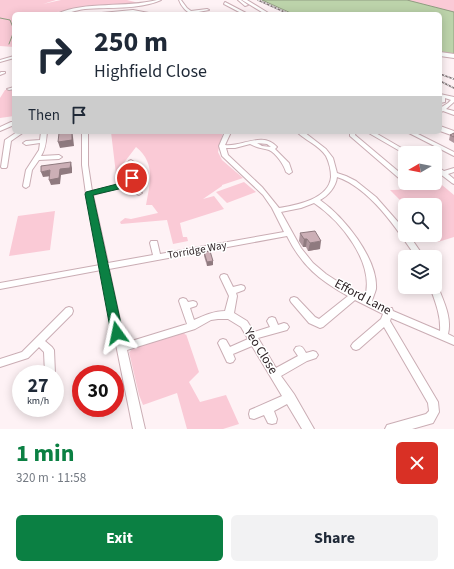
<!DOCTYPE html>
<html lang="en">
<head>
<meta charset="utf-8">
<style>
	body { margin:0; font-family:"Source Sans 3",sans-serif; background:#f2f2f3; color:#1f2937; height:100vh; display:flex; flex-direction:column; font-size:15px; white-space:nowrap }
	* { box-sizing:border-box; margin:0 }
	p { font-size:13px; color:#747a83 }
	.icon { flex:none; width:22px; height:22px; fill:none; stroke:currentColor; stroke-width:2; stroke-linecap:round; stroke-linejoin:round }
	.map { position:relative; height:429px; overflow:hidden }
	.side { display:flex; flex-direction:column; background:#fff; flex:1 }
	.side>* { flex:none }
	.guide { position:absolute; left:12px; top:12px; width:430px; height:122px; border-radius:6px; box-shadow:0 2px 10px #0003; background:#fff; color:#1f2937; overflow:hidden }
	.needle { width:26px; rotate:260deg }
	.controls { position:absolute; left:398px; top:146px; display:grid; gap:8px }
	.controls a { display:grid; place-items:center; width:44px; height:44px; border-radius:6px; background:#fff; box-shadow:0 2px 10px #0003; font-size:20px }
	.speed { position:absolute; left:12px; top:365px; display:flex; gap:8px; font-size:20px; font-weight:700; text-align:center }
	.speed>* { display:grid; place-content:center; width:52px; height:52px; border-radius:50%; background:#fff; box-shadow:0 2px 10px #0003; line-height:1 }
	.speed small { font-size:10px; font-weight:400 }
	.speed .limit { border:6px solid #d22; background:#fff; color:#111 }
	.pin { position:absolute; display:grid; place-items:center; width:34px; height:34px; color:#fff; margin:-17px; border:2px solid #fff; border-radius:50%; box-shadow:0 1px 4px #0007 }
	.me { position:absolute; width:44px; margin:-22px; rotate:348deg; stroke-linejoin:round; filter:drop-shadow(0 0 3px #0008) }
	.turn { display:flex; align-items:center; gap:14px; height:84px; padding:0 16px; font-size:18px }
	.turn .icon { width:52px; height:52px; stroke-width:2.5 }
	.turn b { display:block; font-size:28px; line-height:34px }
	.then { display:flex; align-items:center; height:38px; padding:0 16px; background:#0003; gap:8px; font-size:15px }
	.round { display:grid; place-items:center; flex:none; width:42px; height:42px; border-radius:6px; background:#f2f2f3 }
	.headline { display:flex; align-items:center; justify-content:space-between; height:68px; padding:0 16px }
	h1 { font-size:24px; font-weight:700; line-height:30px; color:#0b8043 }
	.action { display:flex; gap:8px; margin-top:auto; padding:8px 16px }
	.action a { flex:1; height:46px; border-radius:6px; background:#0b8043; color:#fff; font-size:16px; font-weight:700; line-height:46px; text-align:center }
	.action a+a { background:#f2f2f3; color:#1f2937 }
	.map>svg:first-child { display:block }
	.green { fill:#facad6 }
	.water { fill:#bcd3aa; stroke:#909d81 }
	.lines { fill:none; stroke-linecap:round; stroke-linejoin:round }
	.stream { stroke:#909d81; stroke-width:1 }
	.minor-casing { stroke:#caadb4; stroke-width:2 }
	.major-casing { stroke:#caadb4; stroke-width:2 }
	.minor { fill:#fff; fill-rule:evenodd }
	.major { fill:#fff; fill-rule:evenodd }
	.rail-casing { stroke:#7d7174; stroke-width:1.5 }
	.rail { stroke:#fff; stroke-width:1; stroke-dasharray:2; stroke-linecap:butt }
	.wall { fill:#af969d }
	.shaded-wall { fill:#8f7a7f }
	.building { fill:#ccafb6; stroke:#8f7a7f }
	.route { fill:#0b8043; stroke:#07532c }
	.labels { text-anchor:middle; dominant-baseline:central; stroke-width:3; stroke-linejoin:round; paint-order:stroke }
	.street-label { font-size:11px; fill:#2a1f22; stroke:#fff }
	.near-street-label { font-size:13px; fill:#2a1f22; stroke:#fff }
</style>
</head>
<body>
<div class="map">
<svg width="454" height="429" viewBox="0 0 454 429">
	<rect width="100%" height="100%" fill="#fef2f5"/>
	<path class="green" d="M0 0H56L43 4 61 0H127L143 4 57 12V14H14V47L0 46Z
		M330 0H454V39L440 14Z
		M14 89V116L0 118V98L5 90Z
		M111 132H223L218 152 222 160 243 178 222 185V186L203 199 214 196 224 209 180 223 183 237H187L188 241 173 244 167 220 121 224 120 222 125 218 131 219 158 213 152 205H146C150 183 156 163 136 147L120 168 121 173 116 174Z
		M436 180 454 195V237L438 242 433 235H435V205H405L390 190C406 191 419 183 435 183Z
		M244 182 256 192 227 203 216 192Z
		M55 211 50 250 9 256 18 216Z
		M184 331 185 335 186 334 199 372 189 382 200 402 226 395 239 424 223 429H187L177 393 143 405 139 395 129 352 134 347Z"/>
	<path class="water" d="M262 0H407L454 12V54L440 52V14H293Z"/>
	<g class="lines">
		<path class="stream" d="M0 18 10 20 14 30
			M9 44 14 31"/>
		<defs>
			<path id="minor" d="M157 0H161C139 10 109 7 85 9 76 10 67 14 57 14 83 1 127 8 157 0Z
				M179 0H181L187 8 191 11 207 9 209 10 193 13 195 14C187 14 181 6 179 0Z
				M238 0H241L248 5 245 6Z
				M225 2 246 13 247 14H243L224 4Z
				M133 10 154 14 133 12 91 14Z
				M14 56V58L0 62V60Z
				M1 72H5V73L0 75V73Z
				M14 87V89L9 90 7 89Z
				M440 94 454 97V102L446 109 454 111V115L443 111 440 113V108L448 103 451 100 445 98V102L440 103Z
				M11 122H14V125L0 131V127Z
				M17 132H24L11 141 7 167 6 168H2L1 167 5 140Z
				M41 132H47C46 141 46 148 41 156L59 155 62 157 59 159 39 160 32 170 29 186 26 188 24 187 23 186 26 170 39 150 40 143 26 145 23 143 26 141 40 140Z
				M82 132H88V165L92 191 118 185 129 177 124 169 129 161 131 160 134 162 130 169 135 178 126 185 142 193 139 195 137 194 122 187 93 195 108 263 153 255 150 243 151 241H157L160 254 284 232 272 208 263 195 222 156 219 146 225 132H231L225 145C243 147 262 131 277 147L275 149 289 163 292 172 289 174 286 172C284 165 276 153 269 150 262 148 257 148 250 144L235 148H226L228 155 262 187 279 208C297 205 329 199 331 177 331 170 329 162 326 156 319 145 306 141 297 132H304L326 149 333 158 337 173 346 176 356 181 376 197 405 230V235H409L424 257H416C397 229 370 188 337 177 336 187 328 196 320 200 343 216 378 258 376 289 375 293 373 297 372 301L387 308H392L393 311 440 331C441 315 435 301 430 287H435V284L438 287C444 302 452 318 448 334L454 337V345L391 318 390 321 438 402 439 412 433 423 412 429H385L387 425 426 414 429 411 428 403 384 327 359 349 356 350 353 349 351 346 353 343 381 319 383 314 355 300 323 327 320 328 309 323 291 302 290 300 291 298 294 297 297 298 315 317 319 319 348 296C319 280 302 266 287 236L109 269 125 343 187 324 179 301 180 299 183 298 186 299 188 302 193 301 196 302 197 304 196 306 190 308 194 320C205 315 214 311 225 311L229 296 220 277 221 275 224 274 227 275 233 287 241 285 244 286 245 288 244 290 236 293 237 296 234 313 247 321 254 332 270 327 267 321 269 318 272 317 275 318 278 325 284 323 287 324 289 327 287 330 258 338 276 368 298 356 294 350 296 347C302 345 303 348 306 353L313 351 316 352 318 355 316 358 307 361 281 376 294 394 314 429H302L287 404 274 411 277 419 276 423 272 424 268 423 264 415 254 419 250 418 249 414 250 410 282 396 252 346 233 354 235 359 233 362 230 363 227 362 218 343 220 340 223 339 226 340 230 347 248 339 241 327 228 319H218L211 320 195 329 127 350 145 429H133L101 270 0 289V283L100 265 86 194 82 165ZM257 143 267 144 271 147 262 146ZM314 203C341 221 375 263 365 297L343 285 326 274 313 263 301 248 281 212 301 208Z
				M350 132H356L355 135 405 177V180H401L350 136Z
				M367 132H374L410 153H405V154Z
				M407 132H414L454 152V156Z
				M435 165 444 171 454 168V172L448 174 454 179V184L452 183 435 170Z
				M69 307 72 308 73 311 72 314 45 341 52 347 54 350 55 374H45L44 352 39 347 28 358 0 367V359L22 352 66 308Z"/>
			<path id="major" d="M242 0H247L270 14H265Z
				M440 52 454 54V58L440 56Z
				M440 126 454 131V136L440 131Z"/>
		</defs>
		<use href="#minor" class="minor-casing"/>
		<use href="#major" class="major-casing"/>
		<use href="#minor" class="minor"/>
		<use href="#major" class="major"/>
		<defs>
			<path id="rail" d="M258 0 289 14
				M440 74 454 79
				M440 81 454 88"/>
		</defs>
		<use href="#rail" class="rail-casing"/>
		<use href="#rail" class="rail"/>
	</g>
	<path class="wall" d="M454 133V143L449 140 450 135Z
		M300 233 320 249 308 251 306 247H303L299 241Z
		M204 252 213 265 207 266 204 256Z"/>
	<path class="shaded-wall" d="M72 132 73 137 74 146 60 148 58 142Z
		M71 162 72 168V173L61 175 60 184 51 185 49 180 60 169Z
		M50 170 52 176 43 177 41 172Z
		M304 239H307L306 247H303Z
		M321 241 320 249 308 251 310 243Z
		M213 261V265L207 266V262Z"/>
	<path class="building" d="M69 132H72V140L58 142 59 133Z
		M454 133V137L450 135Z
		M71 162 70 168 60 169 59 178 49 180 50 170 41 172V166Z
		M315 231 321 241 310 243 307 239H304L300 233Z
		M210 251 213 261 207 262 204 252Z"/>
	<path class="route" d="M132 176 136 178 134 180 123 188 93 195 123 333 122 336 117 338 113 336 111 333 85 194 86 192 117 184Z"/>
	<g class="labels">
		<g class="street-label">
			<text transform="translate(197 250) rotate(-10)">Torridge Way</text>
		</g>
		<g class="near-street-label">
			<text transform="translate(363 297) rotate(28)">Efford Lane</text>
			<text transform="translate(261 351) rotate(58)">Yeo Close</text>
		</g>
	</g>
</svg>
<div class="controls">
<a><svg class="needle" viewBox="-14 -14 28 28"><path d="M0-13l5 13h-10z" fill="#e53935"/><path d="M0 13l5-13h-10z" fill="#747a83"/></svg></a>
<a><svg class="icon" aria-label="search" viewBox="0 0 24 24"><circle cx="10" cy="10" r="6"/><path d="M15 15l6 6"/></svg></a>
<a><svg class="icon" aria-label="layers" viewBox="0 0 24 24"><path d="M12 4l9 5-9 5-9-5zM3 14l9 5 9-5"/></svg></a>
</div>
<div class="speed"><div>27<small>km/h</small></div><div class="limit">30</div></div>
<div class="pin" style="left:132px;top:178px;background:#d93025"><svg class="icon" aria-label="arrive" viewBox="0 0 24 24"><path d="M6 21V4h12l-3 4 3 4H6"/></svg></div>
<svg class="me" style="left:117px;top:333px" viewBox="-20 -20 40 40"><path d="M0-17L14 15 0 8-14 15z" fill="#0b8043" stroke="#fff" stroke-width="4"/></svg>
<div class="guide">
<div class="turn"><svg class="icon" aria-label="right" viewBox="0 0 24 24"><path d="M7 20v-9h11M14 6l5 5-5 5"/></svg><div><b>250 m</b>Highfield Close</div></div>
<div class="then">Then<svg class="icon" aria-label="arrive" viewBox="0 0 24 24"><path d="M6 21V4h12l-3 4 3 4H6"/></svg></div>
</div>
</div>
<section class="side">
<div class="headline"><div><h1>1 min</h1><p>320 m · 11:58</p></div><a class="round" style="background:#d93025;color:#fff"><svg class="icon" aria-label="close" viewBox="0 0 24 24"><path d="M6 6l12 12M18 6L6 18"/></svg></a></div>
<div class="action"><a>Exit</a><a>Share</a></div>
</section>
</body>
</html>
